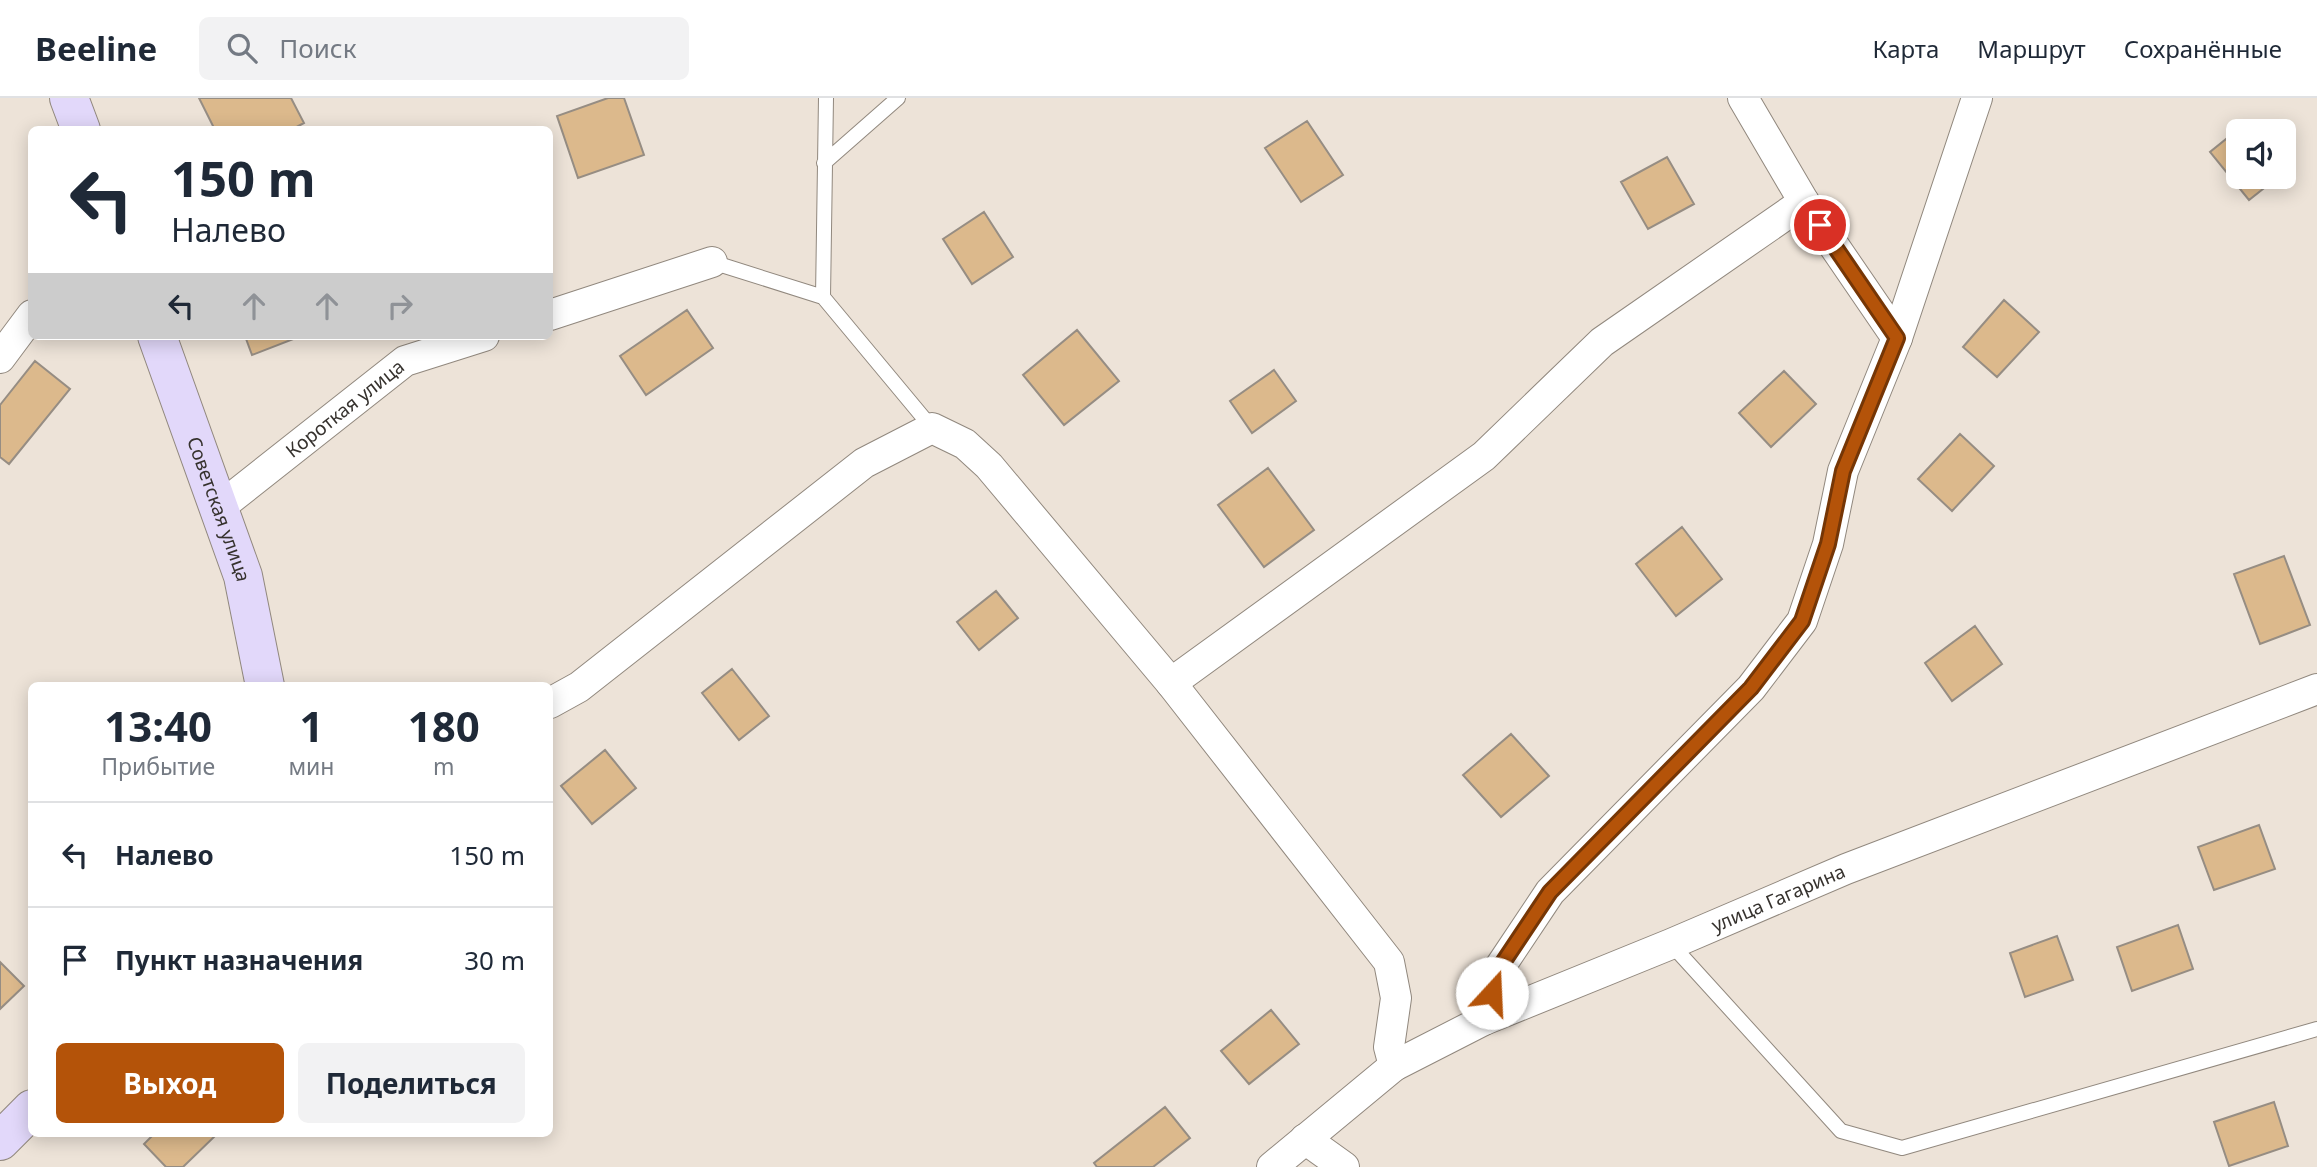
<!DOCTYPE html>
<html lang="ru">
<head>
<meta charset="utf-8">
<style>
	body { margin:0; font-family:"Noto Sans",sans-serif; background:#f2f2f3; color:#1f2937; height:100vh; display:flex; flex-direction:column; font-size:26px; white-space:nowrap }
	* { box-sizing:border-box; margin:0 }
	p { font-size:23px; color:#747a83 }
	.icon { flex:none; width:38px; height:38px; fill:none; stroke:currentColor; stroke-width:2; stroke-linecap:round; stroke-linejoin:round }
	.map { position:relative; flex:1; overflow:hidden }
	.details { position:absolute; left:28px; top:584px; width:525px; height:455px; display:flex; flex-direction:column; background:#fff; border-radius:10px; box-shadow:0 4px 18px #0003 }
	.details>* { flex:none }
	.banner { position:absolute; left:28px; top:28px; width:525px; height:214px; border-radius:10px; box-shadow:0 4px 18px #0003; background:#fff; color:#1f2937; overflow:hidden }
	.buttons { position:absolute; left:2226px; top:21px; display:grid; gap:14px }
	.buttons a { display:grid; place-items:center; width:70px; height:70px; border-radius:10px; background:#fff; box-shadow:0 4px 18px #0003; font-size:35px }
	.pin { position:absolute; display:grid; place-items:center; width:60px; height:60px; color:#fff; margin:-30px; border:4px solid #fff; border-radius:50%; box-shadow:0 2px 7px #0007 }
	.me { position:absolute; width:77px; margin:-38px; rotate:20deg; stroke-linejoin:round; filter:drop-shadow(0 0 5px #0008) }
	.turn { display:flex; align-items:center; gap:24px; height:147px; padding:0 28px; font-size:32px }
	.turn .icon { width:91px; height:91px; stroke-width:2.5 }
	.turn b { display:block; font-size:49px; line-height:60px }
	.lanes { display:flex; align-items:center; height:66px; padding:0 28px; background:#0003; justify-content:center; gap:35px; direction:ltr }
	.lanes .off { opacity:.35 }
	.eta { display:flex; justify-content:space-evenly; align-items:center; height:119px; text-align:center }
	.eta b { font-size:42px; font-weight:700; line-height:49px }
	.cta { display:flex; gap:14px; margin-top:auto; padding:14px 28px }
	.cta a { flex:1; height:80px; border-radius:10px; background:#b45309; color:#fff; font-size:28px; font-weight:700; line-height:80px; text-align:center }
	.cta a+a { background:#f2f2f3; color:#1f2937 }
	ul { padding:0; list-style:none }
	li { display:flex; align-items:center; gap:21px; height:105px; padding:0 28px; border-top:2px solid #e0e1e3 }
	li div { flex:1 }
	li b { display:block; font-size:26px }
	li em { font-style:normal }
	header { display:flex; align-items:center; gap:42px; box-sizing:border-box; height:98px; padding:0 35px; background:#fff; border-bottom:2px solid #e0e1e3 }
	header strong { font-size:33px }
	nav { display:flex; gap:38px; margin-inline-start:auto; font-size:24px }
	.search { width:490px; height:63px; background:#f2f2f3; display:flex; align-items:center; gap:18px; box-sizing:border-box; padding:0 24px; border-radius:10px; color:#747a83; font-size:26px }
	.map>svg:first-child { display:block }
	.building { fill:#dcb98c; stroke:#968d83; stroke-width:2 }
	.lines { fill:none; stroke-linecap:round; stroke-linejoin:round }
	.lane-casing { stroke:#91887e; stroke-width:16 }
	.street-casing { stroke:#91887e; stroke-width:32 }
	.secondary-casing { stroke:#91887e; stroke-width:40 }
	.lane { stroke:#fff; stroke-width:14 }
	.street { stroke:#fff; stroke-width:30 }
	.secondary { stroke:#e2d8fa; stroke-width:38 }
	.route-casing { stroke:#753606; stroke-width:18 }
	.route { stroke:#b45309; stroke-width:12 }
	.labels { text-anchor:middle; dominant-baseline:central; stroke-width:5; stroke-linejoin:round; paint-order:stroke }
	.street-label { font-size:19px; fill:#36322e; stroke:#fff }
</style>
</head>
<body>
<header>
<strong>Beeline</strong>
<div class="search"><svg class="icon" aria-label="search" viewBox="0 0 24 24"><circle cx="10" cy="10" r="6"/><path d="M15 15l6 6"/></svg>Поиск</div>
<nav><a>Карта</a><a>Маршрут</a><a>Сохранённые</a></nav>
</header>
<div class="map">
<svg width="2317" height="1069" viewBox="0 0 2317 1069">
	<rect width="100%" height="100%" fill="#ede3d8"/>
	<path class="building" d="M199 0H291L304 25 291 32H215Z
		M608 0H624L644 57 578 80 557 18Z
		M1307 23 1343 77 1301 104 1265 50Z
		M2246 25 2253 33H2238V79H2278L2249 102 2210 54Z
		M1667 59 1694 106 1648 131 1621 84Z
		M984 114 1013 159 972 186 943 141Z
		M2004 202 2039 234 1997 279 1963 249Z
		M687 212 713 250 646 297 620 258Z
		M1077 232 1119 283 1064 327 1023 277Z
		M245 238H301L252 257Z
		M35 263 70 291 9 366 0 359V307Z
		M1274 272 1296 303 1252 335 1230 303Z
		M1784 273 1816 306 1771 349 1739 315Z
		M1960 336 1994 368 1952 413 1918 381Z
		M1268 370 1314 432 1264 469 1218 407Z
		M1682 429 1722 481 1676 518 1636 466Z
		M2284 458 2310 527 2260 546 2234 476Z
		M996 493 1018 520 979 552 957 524Z
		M1975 528 2002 566 1952 603 1925 565Z
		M732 571 769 618 739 642 702 595Z
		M1511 636 1549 678 1501 719 1463 677Z
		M605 652 636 690 592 726 561 688Z
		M2259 727 2275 771 2214 792 2198 749Z
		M2178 827 2193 871 2132 893 2117 849Z
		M2057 838 2073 882 2025 899 2010 855Z
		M0 864 24 888 0 911Z
		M1271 912 1299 946 1249 986 1221 953Z
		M2274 1004 2288 1048 2229 1068 2214 1024Z
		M1165 1009 1190 1040 1153 1069H1097L1094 1065Z
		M154 1036H217L183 1069H166L144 1046Z"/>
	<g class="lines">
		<defs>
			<path id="lane" d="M824 65 898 0
				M712 164 823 199 932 330
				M823 199 826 0
				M1671 846 1841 1033 1902 1050 2317 931"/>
			<g id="street">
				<path d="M1743 0 1804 104 1897 240"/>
				<path d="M550 217 712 164"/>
				<path d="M0 260 32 217"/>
				<path id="s1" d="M220 409 405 263 484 238"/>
				<path d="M1171 585 1484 358 1602 244 1804 104"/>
				<path d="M550 605 579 589 864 365 932 330 965 346 989 368 1171 585 1389 864 1396 900 1389 949 1394 968"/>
				<path d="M1484 922 1500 869 1550 794 1751 590 1802 523 1828 446 1843 373 1897 240 1977 0"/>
				<path d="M1305 1041 1344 1069"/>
				<path id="s2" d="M1272 1069 1394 968 1484 922 1671 846 1846 771 2317 591"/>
			</g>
			<g id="secondary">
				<path d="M69 0 81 32"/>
				<path id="s3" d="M157 238 243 478 265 588"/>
				<path d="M0 1043 32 1011"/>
			</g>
		</defs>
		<use href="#lane" class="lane-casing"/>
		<use href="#street" class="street-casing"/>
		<use href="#secondary" class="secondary-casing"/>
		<use href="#lane" class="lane"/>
		<use href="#street" class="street"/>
		<use href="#secondary" class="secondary"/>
	</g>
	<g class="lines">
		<defs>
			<path id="route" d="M1492 895 1500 869 1550 794 1751 590 1802 523 1828 446 1843 373 1897 240 1820 127"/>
		</defs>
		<use href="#route" class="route-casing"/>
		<use href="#route" class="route"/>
	</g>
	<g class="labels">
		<g class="street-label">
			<text stroke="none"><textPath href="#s1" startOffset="159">Короткая улица</textPath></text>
			<text stroke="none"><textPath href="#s3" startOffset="184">Советская улица</textPath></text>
			<text stroke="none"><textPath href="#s2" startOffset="578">улица Гагарина</textPath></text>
		</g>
	</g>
</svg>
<div class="buttons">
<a><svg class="icon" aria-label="sound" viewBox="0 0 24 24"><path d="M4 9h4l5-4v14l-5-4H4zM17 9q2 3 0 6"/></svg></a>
</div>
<div class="pin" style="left:1820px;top:127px;background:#d93025"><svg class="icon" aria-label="arrive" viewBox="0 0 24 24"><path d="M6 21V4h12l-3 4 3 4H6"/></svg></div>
<svg class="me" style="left:1492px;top:895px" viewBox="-20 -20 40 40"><circle r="19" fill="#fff"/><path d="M0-13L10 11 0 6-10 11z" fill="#b45309"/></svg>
<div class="banner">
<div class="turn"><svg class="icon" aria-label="left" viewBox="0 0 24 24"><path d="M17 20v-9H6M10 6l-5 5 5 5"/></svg><div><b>150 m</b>Налево</div></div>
<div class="lanes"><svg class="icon" aria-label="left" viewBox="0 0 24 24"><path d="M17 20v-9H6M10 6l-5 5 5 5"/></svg><svg class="icon off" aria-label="ahead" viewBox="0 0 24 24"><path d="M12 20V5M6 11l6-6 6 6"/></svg><svg class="icon off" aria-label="ahead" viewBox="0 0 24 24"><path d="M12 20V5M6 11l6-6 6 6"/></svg><svg class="icon off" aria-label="right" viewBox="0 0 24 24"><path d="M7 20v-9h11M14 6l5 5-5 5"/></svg></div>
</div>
<section class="details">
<div class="eta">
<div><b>13:40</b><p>Прибытие</p></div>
<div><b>1</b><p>мин</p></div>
<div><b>180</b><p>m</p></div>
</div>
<ul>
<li><svg class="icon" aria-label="left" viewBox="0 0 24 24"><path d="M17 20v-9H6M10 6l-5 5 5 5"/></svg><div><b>Налево</b></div><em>150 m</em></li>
<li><svg class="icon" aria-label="arrive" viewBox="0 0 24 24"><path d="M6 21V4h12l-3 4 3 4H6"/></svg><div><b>Пункт назначения</b></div><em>30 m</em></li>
</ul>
<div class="cta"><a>Выход</a><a>Поделиться</a></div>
</section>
</div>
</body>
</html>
